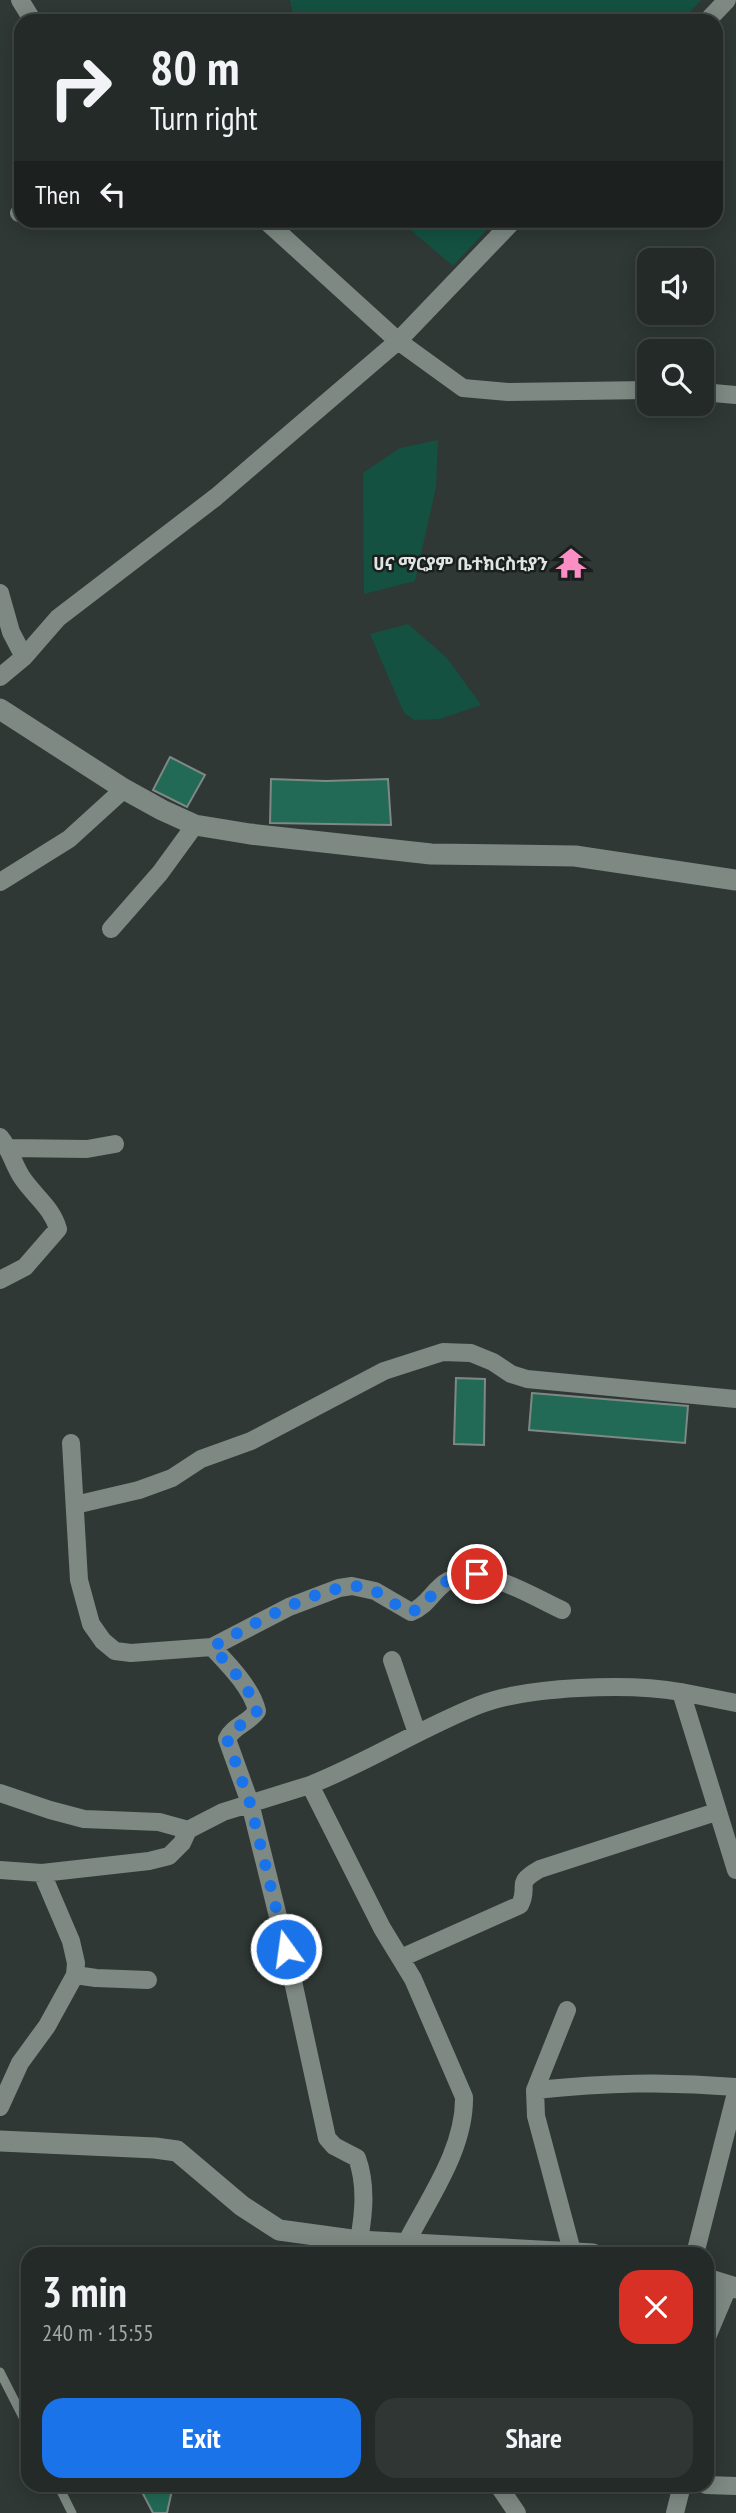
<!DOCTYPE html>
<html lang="en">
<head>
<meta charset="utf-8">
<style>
	body { margin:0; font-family:"PT Sans Narrow","Noto Sans Ethiopic",sans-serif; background:#2f3634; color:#f1f3f6; height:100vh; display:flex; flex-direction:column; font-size:26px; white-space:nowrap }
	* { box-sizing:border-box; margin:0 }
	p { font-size:23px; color:#a3a7a8 }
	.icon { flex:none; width:38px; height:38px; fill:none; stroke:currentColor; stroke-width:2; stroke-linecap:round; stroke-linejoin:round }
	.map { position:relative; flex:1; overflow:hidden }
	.sheet { position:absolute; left:21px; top:2247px; width:693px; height:245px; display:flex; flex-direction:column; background:#232a28; border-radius:21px; box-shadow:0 4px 18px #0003,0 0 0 2px #404645 }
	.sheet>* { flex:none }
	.banner { position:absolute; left:14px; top:14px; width:709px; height:214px; border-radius:21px; box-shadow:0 4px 18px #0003,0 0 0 2px #404645; background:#232a28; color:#f1f3f6; overflow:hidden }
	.tools { position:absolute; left:637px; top:248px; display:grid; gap:14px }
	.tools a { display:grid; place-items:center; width:77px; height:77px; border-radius:14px; background:#232a28; box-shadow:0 4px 18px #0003,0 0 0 2px #404645; font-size:35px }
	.pin { position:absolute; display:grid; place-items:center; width:60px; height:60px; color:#fff; margin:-30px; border:4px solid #fff; border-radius:50%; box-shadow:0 2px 7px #0007 }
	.me { position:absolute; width:77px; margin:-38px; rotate:346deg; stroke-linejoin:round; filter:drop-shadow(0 0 5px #0008) }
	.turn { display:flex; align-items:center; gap:24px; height:147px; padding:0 21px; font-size:32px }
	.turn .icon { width:91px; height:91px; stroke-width:2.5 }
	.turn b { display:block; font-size:49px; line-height:60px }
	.then { display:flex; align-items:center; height:66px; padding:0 21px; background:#0003; gap:14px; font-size:26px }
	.round { display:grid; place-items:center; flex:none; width:74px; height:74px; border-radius:21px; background:#2f3634 }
	.head { display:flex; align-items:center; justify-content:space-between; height:119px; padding:0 21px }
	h1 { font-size:42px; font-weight:700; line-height:52px }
	.cta { display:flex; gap:14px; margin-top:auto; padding:14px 21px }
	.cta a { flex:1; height:80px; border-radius:21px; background:#1a73e8; color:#fff; font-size:28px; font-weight:700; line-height:80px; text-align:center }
	.cta a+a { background:#2f3634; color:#f1f3f6 }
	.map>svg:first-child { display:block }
	.green { fill:#145140 }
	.building { fill:#226a55; stroke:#7e8884; stroke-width:2 }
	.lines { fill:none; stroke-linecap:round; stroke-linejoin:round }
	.service { stroke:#7e8984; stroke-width:9 }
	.minor { stroke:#7e8984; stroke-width:18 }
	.tertiary { stroke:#7e8984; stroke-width:21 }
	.route { stroke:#1a73e8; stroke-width:12; stroke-dasharray:0 21.6 }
	.labels { text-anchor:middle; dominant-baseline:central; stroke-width:5; stroke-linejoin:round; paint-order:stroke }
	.poi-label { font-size:18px; font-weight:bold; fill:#dfe5e3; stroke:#1a1f1d; text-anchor:end }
</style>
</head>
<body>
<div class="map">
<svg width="736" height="2513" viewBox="0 0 736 2513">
	<rect width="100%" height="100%" fill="#2f3835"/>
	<path class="green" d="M290 0H701L682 21H294Z
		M400 221H495L453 266Z
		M438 440 436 487 415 581 364 594 363 473 400 448Z
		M408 624 447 658 481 705 440 719 414 720 404 713 370 634Z"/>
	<path class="building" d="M170 757 205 775 187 807 153 790Z
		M271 779 326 781 388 779 391 825 270 823Z
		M456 1378 485 1379 484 1445 454 1444Z
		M532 1393 688 1406 685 1443 529 1430Z
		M141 2490H172L167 2513H153Z"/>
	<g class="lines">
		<path class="service" d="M0 2372 28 2427
			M58 2485 72 2513"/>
		<path class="minor" d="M20 0 33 21
			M707 21 727 0
			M19 213 21 212
			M265 220 398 341 463 388 508 392 649 390
			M702 392 736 395
			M0 593 11 632 24 657
			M0 677 24 657 58 618 216 497 398 341 514 220
			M0 882 69 839 124 789
			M111 929 160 873 195 825
			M0 1137C10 1149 13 1163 21 1176 33 1195 52 1207 58 1229L25 1267 0 1280
			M9 1148 87 1149 115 1144
			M71 1443 79 1580 91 1624 103 1641 115 1651 131 1653 212 1647 289 1607 339 1588 352 1586 375 1591 411 1612C428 1606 433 1589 448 1581 482 1563 531 1596 562 1610
			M75 1505 139 1490 172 1478 201 1459 251 1441 384 1371 443 1352 471 1353 493 1362 511 1374 527 1379 736 1399
			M212 1647C228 1664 252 1688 257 1711 249 1723 233 1726 227 1739L250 1803 286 1949 327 2138 334 2146 357 2158C368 2188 363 2223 356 2254
			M392 1660 417 1733
			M681 1692 736 1703
			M0 1793 50 1810 84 1819 159 1822 188 1830 223 1812 310 1785
			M0 1870 42 1873 71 1941 76 1963 75 1975 47 2026 20 2063 0 2107
			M42 1873 149 1861 169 1856 182 1843 188 1830
			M401 1958 520 1905C530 1885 513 1884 540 1869L716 1812
			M75 1975 96 1978 148 1980
			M567 2010 535 2090 536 2116 572 2251
			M535 2090C605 2083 666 2081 736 2087
			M406 2243C429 2198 465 2149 464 2097L413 1979 382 1928 310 1785C368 1762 421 1728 479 1705 527 1686 630 1683 681 1692L736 1870
			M695 2254 736 2093
			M707 2337 729 2285
			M498 2485 517 2513
			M706 2485 736 2486
			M675 2513 682 2485"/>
		<path class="tertiary" d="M0 709 124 789 162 810 195 825 250 834 431 854 575 856 736 880
			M0 2141 155 2148 177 2151 242 2206 279 2230 359 2241 593 2254
			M707 2279 736 2288"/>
	</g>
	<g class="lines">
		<path class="route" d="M286 1949 250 1803 227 1739C233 1726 249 1723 257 1711 252 1690 227 1663 212 1647 245 1629 327 1580 363 1587 381 1590 394 1607 411 1612 426 1607 429 1596 440 1586 450 1577 464 1575 477 1574"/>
	</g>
	<defs>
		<symbol id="temple-bare" viewBox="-9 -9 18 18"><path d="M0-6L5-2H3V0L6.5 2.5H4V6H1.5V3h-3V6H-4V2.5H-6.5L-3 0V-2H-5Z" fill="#fb8fc4" stroke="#1a1f1d" stroke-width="2.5" paint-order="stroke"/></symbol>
	</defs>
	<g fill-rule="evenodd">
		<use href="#temple-bare" x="549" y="541" width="44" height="44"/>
	</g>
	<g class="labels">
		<g class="poi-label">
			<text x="548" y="563">ሀና ማርያም ቤተክርስቲያን</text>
		</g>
	</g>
</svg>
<div class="tools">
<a><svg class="icon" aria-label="sound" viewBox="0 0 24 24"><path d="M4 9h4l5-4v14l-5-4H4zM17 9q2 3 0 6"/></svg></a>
<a><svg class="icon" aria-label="search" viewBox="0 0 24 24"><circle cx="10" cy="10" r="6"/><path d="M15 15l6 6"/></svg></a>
</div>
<div class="pin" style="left:477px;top:1574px;background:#d93025"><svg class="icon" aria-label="arrive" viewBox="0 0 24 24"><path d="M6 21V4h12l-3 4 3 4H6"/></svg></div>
<svg class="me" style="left:286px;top:1949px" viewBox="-20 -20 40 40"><circle r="17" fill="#1a73e8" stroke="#fff" stroke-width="3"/><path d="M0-11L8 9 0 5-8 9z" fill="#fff"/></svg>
<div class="banner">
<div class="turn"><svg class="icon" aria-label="right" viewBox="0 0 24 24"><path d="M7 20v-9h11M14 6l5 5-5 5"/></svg><div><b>80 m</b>Turn right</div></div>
<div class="then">Then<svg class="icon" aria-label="left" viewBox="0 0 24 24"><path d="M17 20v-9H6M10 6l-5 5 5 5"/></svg></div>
</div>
<section class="sheet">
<div class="head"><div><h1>3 min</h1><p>240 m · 15:55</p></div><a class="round" style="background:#d93025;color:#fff"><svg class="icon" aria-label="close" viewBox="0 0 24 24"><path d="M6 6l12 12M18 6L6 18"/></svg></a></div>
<div class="cta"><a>Exit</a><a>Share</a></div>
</section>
</div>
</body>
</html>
